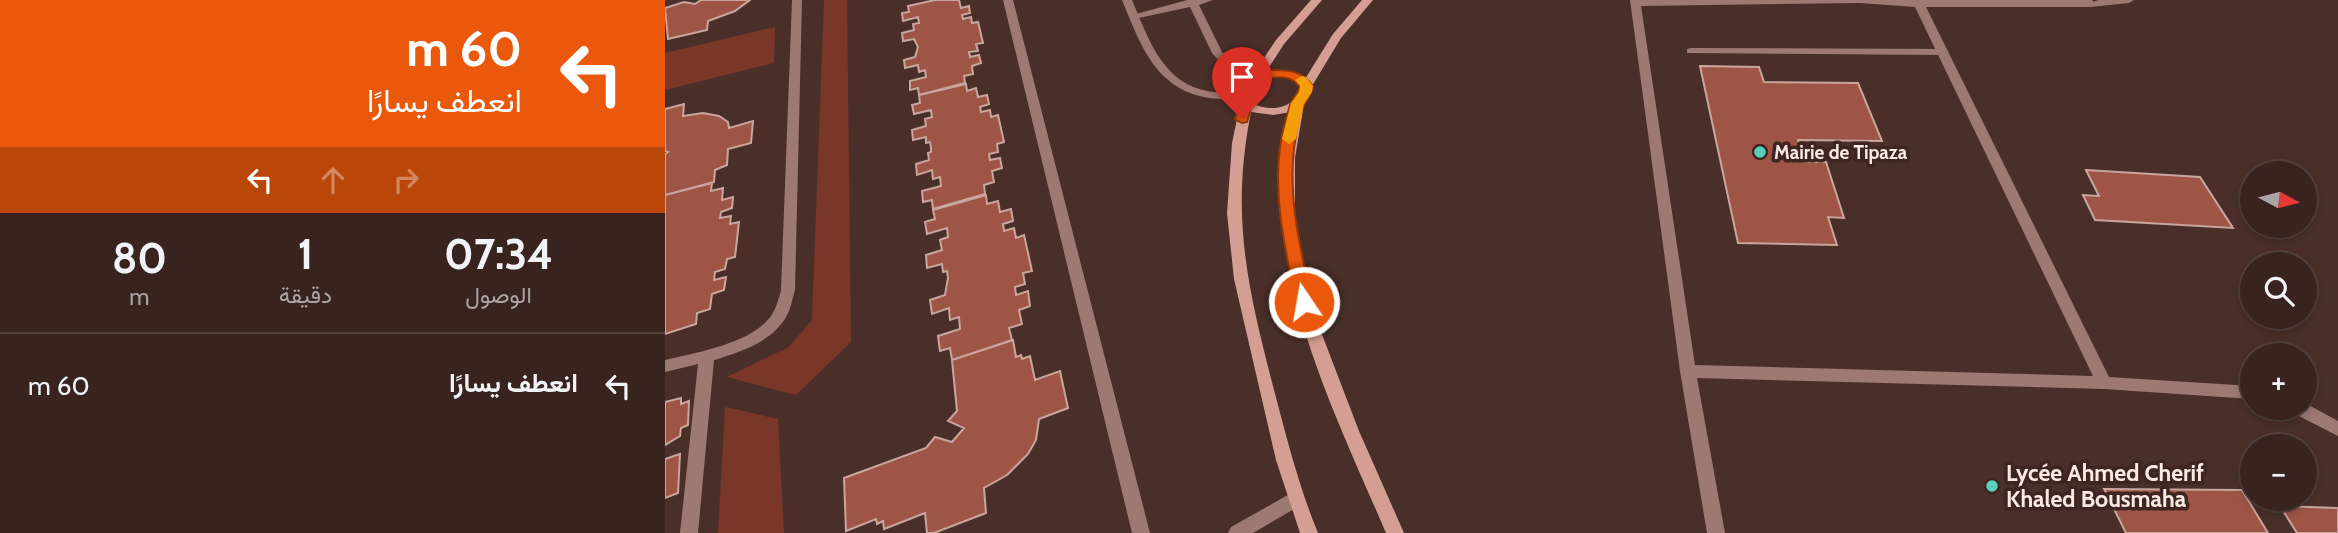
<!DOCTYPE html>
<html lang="ar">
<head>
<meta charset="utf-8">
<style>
	body { margin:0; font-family:Cabin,Vazirmatn,sans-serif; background:#432f2c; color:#f1f3f6; direction:rtl; height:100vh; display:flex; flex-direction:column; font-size:26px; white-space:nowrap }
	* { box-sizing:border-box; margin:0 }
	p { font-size:23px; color:#aba4a4 }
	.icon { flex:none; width:38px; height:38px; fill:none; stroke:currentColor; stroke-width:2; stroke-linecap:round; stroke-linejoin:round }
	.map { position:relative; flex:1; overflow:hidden; direction:ltr }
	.side { display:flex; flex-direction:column; background:#38231f; width:665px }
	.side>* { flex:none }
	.banner { background:#ea580c; color:#fff; overflow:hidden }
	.needle { width:46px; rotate:97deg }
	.fabs { position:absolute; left:1575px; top:161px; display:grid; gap:14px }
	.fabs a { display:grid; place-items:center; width:77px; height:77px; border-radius:50%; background:#38231f; box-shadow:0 4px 10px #0003,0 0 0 2px #52403d; font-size:35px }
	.pin { position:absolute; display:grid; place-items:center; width:60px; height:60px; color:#fff; margin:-72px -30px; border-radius:50% 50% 50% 0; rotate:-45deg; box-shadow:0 0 7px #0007 }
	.pin .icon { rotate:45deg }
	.me { position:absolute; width:77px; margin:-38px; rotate:348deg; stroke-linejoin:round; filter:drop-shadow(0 0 5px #0008) }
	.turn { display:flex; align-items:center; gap:24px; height:147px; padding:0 28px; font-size:32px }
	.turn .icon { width:91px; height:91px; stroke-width:2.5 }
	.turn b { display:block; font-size:49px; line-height:60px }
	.lanes { display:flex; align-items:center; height:66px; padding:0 28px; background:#0003; justify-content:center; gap:35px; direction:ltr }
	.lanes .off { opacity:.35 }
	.eta { display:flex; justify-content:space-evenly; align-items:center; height:119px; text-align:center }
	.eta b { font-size:42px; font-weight:700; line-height:49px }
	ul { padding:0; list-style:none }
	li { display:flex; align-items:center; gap:21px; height:105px; padding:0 28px; border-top:2px solid #52403d }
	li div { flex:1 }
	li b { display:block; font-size:26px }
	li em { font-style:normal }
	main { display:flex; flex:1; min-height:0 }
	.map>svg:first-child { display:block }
	.green { fill:#7a3729 }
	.building { fill:#9e5546; stroke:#c8a69e; stroke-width:2 }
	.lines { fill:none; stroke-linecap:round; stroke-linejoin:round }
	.service { fill:#9c7971; fill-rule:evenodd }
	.minor { fill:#9c7971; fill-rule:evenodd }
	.secondary { fill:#d59e92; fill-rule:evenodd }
	.route { fill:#ea580c; stroke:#983908; stroke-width:2 }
	.slow { fill:#f59e0b }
	.poi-dot { fill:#5acebe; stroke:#3f251f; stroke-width:2.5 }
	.labels { text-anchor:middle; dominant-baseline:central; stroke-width:7; stroke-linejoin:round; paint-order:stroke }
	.poi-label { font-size:19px; font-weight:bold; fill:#fbe9e4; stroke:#3f251f; text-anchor:start }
	.near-poi-label { font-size:23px; font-weight:bold; fill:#fbe9e4; stroke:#3f251f; text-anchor:start }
</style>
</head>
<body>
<main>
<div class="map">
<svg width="1673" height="533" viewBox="0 0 1673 533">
	<rect width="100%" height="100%" fill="#4a2f29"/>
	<path class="green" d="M159 0H182L186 342 131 395 62 377 124 347 147 320Z
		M110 27 109 63 0 90V53Z
		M60 407 113 419 119 533H53Z"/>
	<path class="building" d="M36 0H85L70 11 43 21 42 30 3 39 0 8 19 2 30 4Z
		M270 0H294L296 8 304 6 305 13 297 15 298 19 306 17 307 23 313 22 318 43 311 44 313 51 304 52 305 57 314 55 316 63 307 66 308 74 299 76 300 83 254 95 253 88 245 90V81L261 77 260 70 254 72 253 65 240 68 239 60 250 57 253 47 249 39 238 41 237 33 249 30 248 24 254 23 253 17 238 21 237 13 244 12 243 6Z
		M1035 66 1094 67 1099 82 1193 83 1217 141 1133 140 1140 162H1161L1179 218 1163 217 1172 245 1073 243Z
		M301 84 302 91 311 88 313 97 322 95 324 104 315 107 316 112 325 110 326 117 333 115 339 142 332 144 333 152 324 154 325 160 335 158 337 168 327 171 329 182 319 185 320 194 268 209 267 200 258 202 257 191 276 186 275 177 268 179 267 170 252 175 251 164 264 160 263 153 266 152V147L265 142 261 143V137L248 140 247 130 261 126 260 119 267 117 266 110 249 114 247 105 255 103 254 95Z
		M19 104 18 116 38 113 54 116 63 122 64 128 88 121 86 143 63 149 62 165 50 170 49 182 0 195V154L3 152 0 151V109Z
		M1421 170 1535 177 1568 228 1430 220 1418 195 1434 196Z
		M47 183 46 191 58 188 57 200 68 197 67 208 56 212 55 218 66 216 65 224 74 222 70 257 62 259 60 269 50 272 49 280 61 277 59 290 47 294 45 309 32 313 31 324 0 334V195Z
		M321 195 322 204 333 201 335 212 346 209 348 221 338 224 339 231 349 228 351 238 359 235 367 271 358 273 360 284 350 287 351 295 363 291 365 306 354 310 357 324 344 328 347 340 287 360 285 348 275 351 273 336 295 329 294 317 285 320 284 308 267 314 265 300 280 295 283 278 282 271 278 272 277 264 262 268 261 255 277 250 275 240 283 237 282 228 262 234 260 222 270 219 268 210Z
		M348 340 351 357 356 355 357 359 365 356 370 380 395 371 403 408 374 419 371 440 363 454 342 475 319 488 321 513 269 533H262L260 513 219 529 218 521 212 524 211 519 181 531 179 478 261 448 270 437 287 442 299 428 283 421 292 411 287 360Z
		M16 398V404L24 401 23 425 16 428 15 436 0 445V402Z
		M15 454 13 493 0 498V459Z
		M1439 489 1577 490 1603 533H1461Z
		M1615 506 1673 508V533H1632Z"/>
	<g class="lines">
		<path class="service" d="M457 0H467C482 35 496 80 538 90 552 94 567 92 581 95V99C572 101 563 100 554 99 493 95 477 49 457 0Z
			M1434 0H1469L1464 3 1425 7 1420 4Z
			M1026 48 1278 49 1283 52 1278 55 1022 53V49Z"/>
		<path class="minor" d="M127 0H137L130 290C127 299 126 309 121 317 107 342 75 352 49 360L33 533H15L33 364 0 372V360C32 352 92 343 109 311 112 305 114 297 116 290Z
			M338 0H348L485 533H467Z
			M522 0H548L534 5 557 52 586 83V87H578L547 53 525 7 469 19 464 16Z
			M965 0H1427L1430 4 1425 7H1261L1444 377 1587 386V399L1439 389 1032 378 1060 533H1042L1015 371ZM1195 3 1250 7 1428 376 1030 365 976 6Z
			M1640 403 1673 421V436L1628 413 1626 408H1640Z
			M630 491 636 493 639 499 636 505 588 533H563L566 527Z"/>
		<path class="secondary" d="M646 0H657L619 44 601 72C613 69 630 69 640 79L668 34 697 0H708L676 38 647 86 645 95 639 104 630 158V214L639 269 653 324 694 431 739 533H721C678 432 624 325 617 213 615 178 620 146 626 112L608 115 586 112C565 217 583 289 609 390 622 439 634 487 653 533H635L611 460 569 279 562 213 567 143 575 105 571 97 577 84 586 77 611 40ZM612 76 627 79 635 87C630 110 605 112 586 103L583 97C587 83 598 78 612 76Z"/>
	</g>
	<path class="route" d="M605 70C624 70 636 70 648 86 646 95 642 99 639 105 633 116 631 136 629 148 623 200 636 252 647 302L639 309 631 302C621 252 608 199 615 147 617 134 621 118 625 105 628 98 633 94 635 87 623 70 593 77 584 93L587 105 582 122 577 123 570 119 574 105 571 93C579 78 589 74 605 70Z"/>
	<path class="slow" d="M637 76 641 77 648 86 647 92 639 104 631 139 624 144 617 139 626 103 634 92 635 86 630 80Z"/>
	<g class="poi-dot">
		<circle cx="1095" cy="152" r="7"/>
		<circle cx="1327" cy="486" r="7"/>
	</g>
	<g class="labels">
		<g class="poi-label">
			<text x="1109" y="152">Mairie de Tipaza</text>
		</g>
		<g class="near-poi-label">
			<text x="1341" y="473">Lycée Ahmed Cherif<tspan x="1341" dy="26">Khaled Bousmaha</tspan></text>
		</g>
	</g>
</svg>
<div class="fabs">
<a><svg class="needle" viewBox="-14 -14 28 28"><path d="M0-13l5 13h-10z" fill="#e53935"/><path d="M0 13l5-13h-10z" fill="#aba4a4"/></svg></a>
<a><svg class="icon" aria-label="search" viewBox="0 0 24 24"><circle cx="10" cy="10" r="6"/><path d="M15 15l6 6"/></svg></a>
<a>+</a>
<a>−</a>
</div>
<div class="pin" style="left:577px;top:119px;background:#d93025"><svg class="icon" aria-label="arrive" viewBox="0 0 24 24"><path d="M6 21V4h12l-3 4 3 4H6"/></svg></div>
<svg class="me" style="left:639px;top:302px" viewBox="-20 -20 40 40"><circle r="17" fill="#ea580c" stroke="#fff" stroke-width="3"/><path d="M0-11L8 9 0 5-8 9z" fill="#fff"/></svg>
</div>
<section class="side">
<div class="banner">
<div class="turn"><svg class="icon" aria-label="left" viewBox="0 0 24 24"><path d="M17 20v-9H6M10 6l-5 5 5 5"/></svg><div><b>60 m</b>انعطف يسارًا</div></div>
<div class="lanes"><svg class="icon" aria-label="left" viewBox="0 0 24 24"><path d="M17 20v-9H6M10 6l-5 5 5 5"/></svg><svg class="icon off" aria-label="ahead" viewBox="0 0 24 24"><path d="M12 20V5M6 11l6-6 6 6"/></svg><svg class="icon off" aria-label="right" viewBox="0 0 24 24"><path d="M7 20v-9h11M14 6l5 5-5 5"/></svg></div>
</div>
<div class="eta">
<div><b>07:34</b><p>الوصول</p></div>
<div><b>1</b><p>دقيقة</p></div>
<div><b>80</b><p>m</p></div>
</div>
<ul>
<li><svg class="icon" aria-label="left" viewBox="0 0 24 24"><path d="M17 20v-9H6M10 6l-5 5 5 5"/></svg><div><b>انعطف يسارًا</b></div><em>60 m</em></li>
</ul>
</section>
</main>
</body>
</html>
